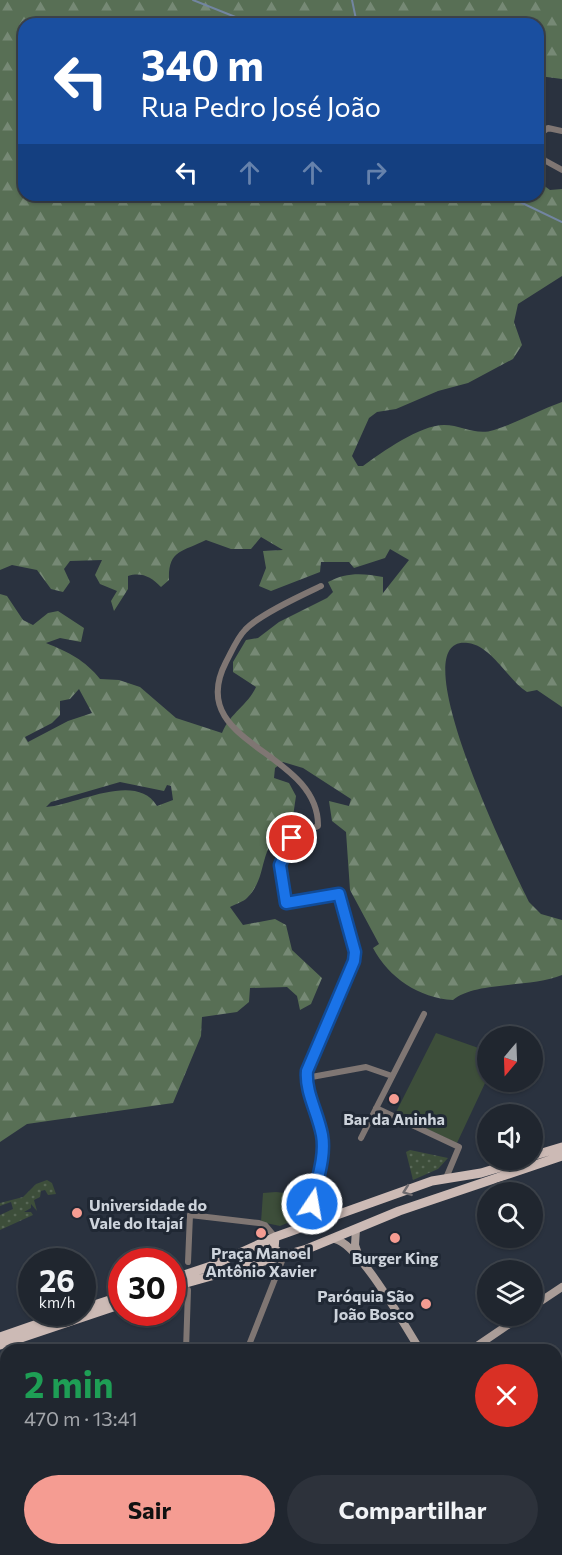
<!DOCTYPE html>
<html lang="pt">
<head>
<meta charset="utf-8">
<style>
	body { margin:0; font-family:Commissioner,sans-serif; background:#2d323b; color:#f1f3f6; height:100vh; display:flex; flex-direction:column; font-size:22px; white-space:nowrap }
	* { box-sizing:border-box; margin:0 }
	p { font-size:20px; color:#a2a5aa }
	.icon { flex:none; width:33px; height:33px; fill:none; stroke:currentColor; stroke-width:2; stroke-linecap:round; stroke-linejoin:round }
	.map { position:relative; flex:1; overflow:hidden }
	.side { position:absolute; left:0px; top:1344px; width:562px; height:212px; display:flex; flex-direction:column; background:#20262f; border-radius:18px 18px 0 0; box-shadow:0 2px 4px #0004,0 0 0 2px #3d434b }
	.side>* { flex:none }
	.guide { position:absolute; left:18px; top:18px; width:526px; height:183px; border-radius:18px; box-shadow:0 2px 4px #0004,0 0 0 2px #3d434b; background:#1a4fa0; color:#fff; overflow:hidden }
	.needle { width:39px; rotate:199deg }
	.controls { position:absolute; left:477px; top:1026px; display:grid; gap:12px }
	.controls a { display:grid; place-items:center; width:66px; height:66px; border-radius:50%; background:#20262f; box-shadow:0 2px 4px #0004,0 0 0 2px #3d434b; font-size:30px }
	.speed { position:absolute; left:18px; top:1248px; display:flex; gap:12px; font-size:30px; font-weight:700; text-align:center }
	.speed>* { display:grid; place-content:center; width:78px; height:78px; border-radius:50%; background:#20262f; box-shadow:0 2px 4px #0004,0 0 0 2px #3d434b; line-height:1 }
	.speed small { font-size:15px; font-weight:400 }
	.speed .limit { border:9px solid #d22; background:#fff; color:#111 }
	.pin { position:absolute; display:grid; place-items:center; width:51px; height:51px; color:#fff; margin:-26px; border:3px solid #fff; border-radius:50%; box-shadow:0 2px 6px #0007 }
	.me { position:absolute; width:66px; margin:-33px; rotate:12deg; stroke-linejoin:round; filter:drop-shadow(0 0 4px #0008) }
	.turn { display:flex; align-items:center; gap:21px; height:126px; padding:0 24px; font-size:27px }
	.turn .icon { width:78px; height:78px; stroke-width:2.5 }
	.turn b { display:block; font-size:42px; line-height:51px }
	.lanes { display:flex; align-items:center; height:57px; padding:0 24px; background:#0003; justify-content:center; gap:30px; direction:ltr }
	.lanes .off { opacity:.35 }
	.round { display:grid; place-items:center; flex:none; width:63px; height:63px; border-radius:32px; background:#2d323b }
	.headline { display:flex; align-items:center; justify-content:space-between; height:102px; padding:0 24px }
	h1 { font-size:36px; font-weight:700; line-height:45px; color:#1e9e55 }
	.primary-button { display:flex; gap:12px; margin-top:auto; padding:12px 24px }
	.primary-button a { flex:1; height:69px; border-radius:36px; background:#f59c92; color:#111; font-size:24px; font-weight:700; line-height:69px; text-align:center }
	.primary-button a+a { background:#2d323b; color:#f1f3f6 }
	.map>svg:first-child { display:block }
	.grass { fill:url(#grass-dots) }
	.forest { fill:url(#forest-firs); fill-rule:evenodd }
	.green { fill:#3d4e3a }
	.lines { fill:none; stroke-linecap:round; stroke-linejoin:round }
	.stream { stroke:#7285a1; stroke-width:2 }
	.street { stroke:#7f7673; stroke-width:6 }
	.secondary { stroke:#aa9d98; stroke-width:8 }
	.primary { stroke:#ccbab5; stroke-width:9 }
	.oneway { stroke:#6d6a6e }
	.route-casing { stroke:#114b97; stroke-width:15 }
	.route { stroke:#1a73e8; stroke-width:10 }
	.poi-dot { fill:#f59c92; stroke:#202834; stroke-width:2 }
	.labels { text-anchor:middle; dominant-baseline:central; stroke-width:6; stroke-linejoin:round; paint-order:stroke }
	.poi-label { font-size:16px; font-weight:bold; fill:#cdd3db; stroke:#202834 }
</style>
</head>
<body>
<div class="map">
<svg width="562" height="1555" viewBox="0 0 562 1555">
	<defs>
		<pattern id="grass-dots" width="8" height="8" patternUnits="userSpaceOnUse" patternTransform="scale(1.5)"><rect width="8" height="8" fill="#3d4e3a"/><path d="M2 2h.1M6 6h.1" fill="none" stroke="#586756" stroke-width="1.8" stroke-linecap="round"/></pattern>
		<pattern id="forest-firs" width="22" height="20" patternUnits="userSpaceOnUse" patternTransform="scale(1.5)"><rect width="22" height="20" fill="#586f55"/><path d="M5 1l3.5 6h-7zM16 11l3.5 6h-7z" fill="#768975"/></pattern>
	</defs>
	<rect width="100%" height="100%" fill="#2a323f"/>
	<path class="grass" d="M410 1150 448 1158 438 1169 413 1180 406 1152Z
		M47 1180 52 1183 56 1194 48 1195 45 1190 41 1191 40 1197 34 1200 37 1211 31 1204V1208L24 1212H31L33 1215 0 1230V1215L13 1209 11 1202 0 1206V1203L23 1197 36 1184Z"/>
	<path class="forest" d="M0 0H562V79L539 76 538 24H24V195H538L539 182 550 190 562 189V276L518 304 514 322 522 345 513 359 468 383 438 391 396 409 377 412 369 418 352 456 358 466H363C382 452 420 425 444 425 462 425 476 436 494 430 517 423 539 410 562 402V707L537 690 527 692C508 680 492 646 468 643 396 633 517 878 529 902L541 914 562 920V975C532 988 475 981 453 1000 419 998 389 978 373 948L379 944 350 890 346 832 332 821 329 801 349 806 351 799 303 768 283 762 275 768 274 778 289 783 296 796 292 823C254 847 271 874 247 898 243 902 235 904 230 907L243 925 275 919 286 925 292 950 322 978 311 1004 300 1010 297 996 287 987 250 988 249 1002 237 1012 202 1017 201 1036 173 1103 27 1124 0 1142V594L7 596 23 620 33 625 48 613 58 611 84 628 81 642 60 638 46 643C68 652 85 660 100 679L119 680 140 687 176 718 222 733C230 713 248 705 256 687L233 672V662L246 640 258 638 279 622 327 598 333 592 328 582C346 572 363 573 383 577V593L409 560 390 549 385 558 354 568 349 562H321L320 572 271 591 259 586 266 568 263 551 283 550 261 537 251 549H231L206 540C182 552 168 550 169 580L161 587C151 577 142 572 128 576V589L114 611 111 601 117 591 100 584 95 575 102 560 70 561 64 569 70 582 63 592 51 589 37 570 12 565 0 570ZM79 689 92 713 68 721 28 742 25 737 52 723 60 715V701L70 699ZM120 782 164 791 167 785 171 786 173 800 157 806C136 771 77 805 46 807L51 802Z"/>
	<path class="green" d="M436 1033 487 1051V1079L457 1143 395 1114Z
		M276 1192 285 1193 306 1204 302 1217 280 1226 261 1222 263 1193Z"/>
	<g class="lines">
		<path class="stream" d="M193 0 253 24
			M352 0 357 24
			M511 195 518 201 562 222"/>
		<path class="street" d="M538 139 541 133 548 128 562 131
			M538 147 544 160 562 170
			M306 1078 366 1067 392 1076
			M376 1108 459 1147 446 1178
			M361 1138 424 1014
			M309 1225C309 1196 325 1168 322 1138 320 1115 305 1094 307 1071L354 961 355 952 339 894 286 903 280 865 292 838 318 826C319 750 183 745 226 662 232 651 237 638 245 630 258 615 302 595 321 586
			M188 1262 190 1215 259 1223 265 1225 275 1237
			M186 1350 188 1290
			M247 1350 284 1256
			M0 1410 6 1408
			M556 1454 562 1441
			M0 1456 6 1477
			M27 1550 28 1555
			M118 1550 119 1555
			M403 1555 406 1550
			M514 1555 516 1550"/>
		<path class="secondary" d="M356 1229 355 1245 358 1254
			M335 1239C359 1244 405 1326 420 1350
			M532 1307 562 1287
			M471 1350 521 1316
			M0 1448 6 1446
			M313 1550 319 1555 322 1550
			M167 1555 176 1550
			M248 1555 251 1550"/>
		<path class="primary" d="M532 1156 562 1147
			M275 1237 274 1249 284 1256
			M172 1279 211 1266 275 1237 432 1181 481 1173 524 1160
			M172 1287 307 1249 399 1211 562 1156
			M82 1309 122 1296
			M0 1337 72 1312
			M0 1345 122 1304"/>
	</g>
	<defs><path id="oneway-chevron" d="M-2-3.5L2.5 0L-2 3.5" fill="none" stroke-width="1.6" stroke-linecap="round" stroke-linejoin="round" transform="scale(1.5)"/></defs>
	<use class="oneway" href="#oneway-chevron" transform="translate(407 1191) rotate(160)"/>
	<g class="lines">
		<defs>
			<path id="route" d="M292 838 280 865 286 903 339 894 355 952 354 961 307 1071C305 1092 318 1113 322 1135 326 1157 316 1183 312 1204"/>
		</defs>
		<use href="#route" class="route-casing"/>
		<use href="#route" class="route"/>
	</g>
	<g class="poi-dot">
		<circle cx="394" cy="1099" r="6"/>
		<circle cx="77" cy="1213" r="6"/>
		<circle cx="261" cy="1233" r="6"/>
		<circle cx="395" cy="1238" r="6"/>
		<circle cx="426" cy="1304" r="6"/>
	</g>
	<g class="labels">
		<g class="poi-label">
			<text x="394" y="1118">Bar da Aninha</text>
			<text x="89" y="1204" text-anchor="start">Universidade do<tspan x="89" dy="18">Vale do Itajaí</tspan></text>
			<text x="261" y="1252">Praça Manoel<tspan x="261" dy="18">Antônio Xavier</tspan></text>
			<text x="395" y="1257">Burger King</text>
			<text x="414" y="1295" text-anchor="end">Paróquia São<tspan x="414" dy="18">João Bosco</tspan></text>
		</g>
	</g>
</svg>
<div class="controls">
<a><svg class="needle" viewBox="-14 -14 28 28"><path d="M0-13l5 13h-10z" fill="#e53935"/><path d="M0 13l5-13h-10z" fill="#a2a5aa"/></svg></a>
<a><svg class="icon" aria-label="sound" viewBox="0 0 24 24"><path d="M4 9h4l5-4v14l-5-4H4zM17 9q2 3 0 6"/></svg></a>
<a><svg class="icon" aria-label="search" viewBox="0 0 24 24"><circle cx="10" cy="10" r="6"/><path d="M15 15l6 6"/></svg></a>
<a><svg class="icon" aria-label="layers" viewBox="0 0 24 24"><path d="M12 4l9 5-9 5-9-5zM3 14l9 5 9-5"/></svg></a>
</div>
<div class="speed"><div>26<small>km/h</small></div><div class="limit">30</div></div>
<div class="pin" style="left:292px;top:838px;background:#d93025"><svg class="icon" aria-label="arrive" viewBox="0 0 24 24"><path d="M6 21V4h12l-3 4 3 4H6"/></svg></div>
<svg class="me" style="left:312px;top:1204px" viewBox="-20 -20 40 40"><circle r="17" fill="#1a73e8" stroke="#fff" stroke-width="3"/><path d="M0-11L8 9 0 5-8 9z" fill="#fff"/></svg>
<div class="guide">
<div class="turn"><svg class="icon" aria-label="left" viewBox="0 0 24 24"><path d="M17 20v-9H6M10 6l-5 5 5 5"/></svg><div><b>340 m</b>Rua Pedro José João</div></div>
<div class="lanes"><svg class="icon" aria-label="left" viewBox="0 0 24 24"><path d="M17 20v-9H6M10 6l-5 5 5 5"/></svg><svg class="icon off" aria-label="ahead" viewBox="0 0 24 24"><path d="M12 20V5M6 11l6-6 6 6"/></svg><svg class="icon off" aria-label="ahead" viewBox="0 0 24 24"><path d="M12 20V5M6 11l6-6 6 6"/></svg><svg class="icon off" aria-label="right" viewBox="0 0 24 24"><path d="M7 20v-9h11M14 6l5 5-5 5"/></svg></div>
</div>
<section class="side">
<div class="headline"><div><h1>2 min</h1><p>470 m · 13:41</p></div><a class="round" style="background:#d93025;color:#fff"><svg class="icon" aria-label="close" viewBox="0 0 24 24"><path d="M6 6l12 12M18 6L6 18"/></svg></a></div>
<div class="primary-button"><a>Sair</a><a>Compartilhar</a></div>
</section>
</div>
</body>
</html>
